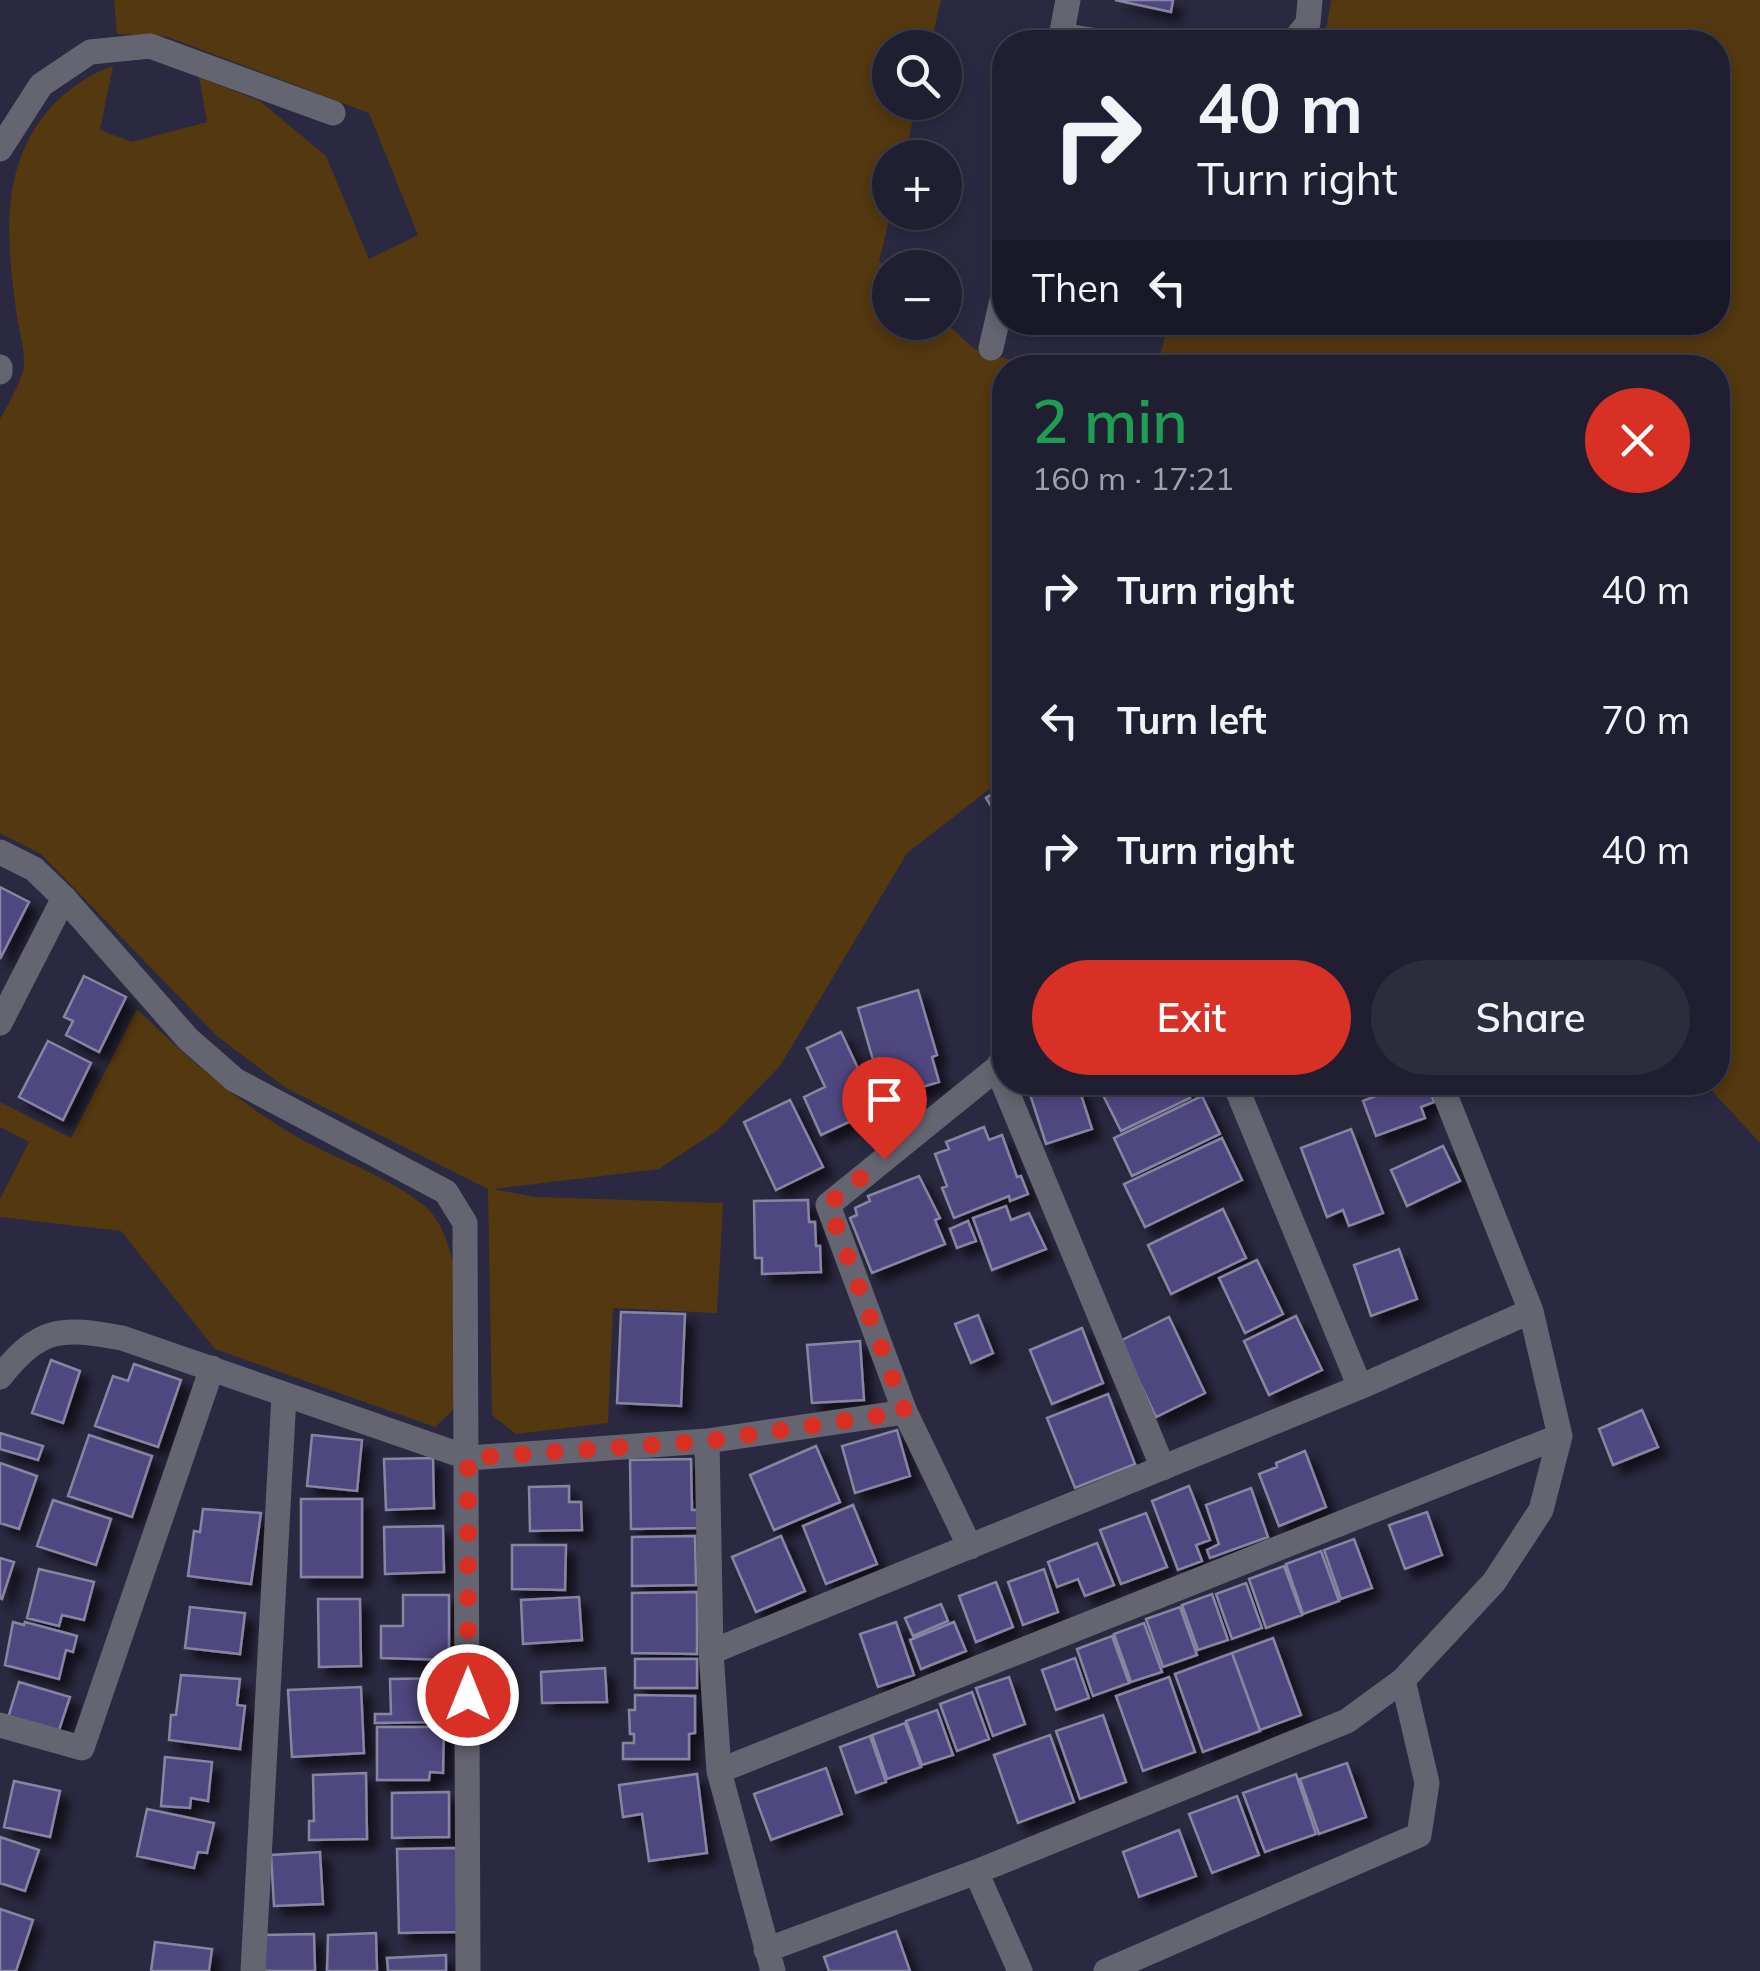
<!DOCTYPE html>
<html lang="en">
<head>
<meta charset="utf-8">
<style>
	body { margin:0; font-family:Mulish,sans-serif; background:#2d2c3d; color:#f1f3f6; height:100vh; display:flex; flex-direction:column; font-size:38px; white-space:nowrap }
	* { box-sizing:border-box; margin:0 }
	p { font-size:32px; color:#a2a2ab }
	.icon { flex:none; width:55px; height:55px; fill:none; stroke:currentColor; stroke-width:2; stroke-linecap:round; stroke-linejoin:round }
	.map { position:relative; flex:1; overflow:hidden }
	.sheet { position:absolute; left:992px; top:355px; width:738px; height:740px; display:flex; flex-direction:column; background:#201f31; border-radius:40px; box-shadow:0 5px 15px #0003,0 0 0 2px #3d3d4d }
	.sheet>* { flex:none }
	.hud { position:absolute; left:992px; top:30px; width:738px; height:305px; border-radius:40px; box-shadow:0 5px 15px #0003,0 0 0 2px #3d3d4d; background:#201f31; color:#f1f3f6; overflow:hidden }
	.controls { position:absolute; left:872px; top:30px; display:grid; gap:20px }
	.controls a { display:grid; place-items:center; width:90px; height:90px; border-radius:50%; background:#201f31; box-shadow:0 5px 15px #0003,0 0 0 2px #3d3d4d; font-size:50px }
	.pin { position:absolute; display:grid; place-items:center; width:85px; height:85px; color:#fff; margin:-102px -42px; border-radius:50% 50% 50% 0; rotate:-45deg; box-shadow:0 0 10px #0007 }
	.pin .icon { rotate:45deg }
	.me { position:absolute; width:110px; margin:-55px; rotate:0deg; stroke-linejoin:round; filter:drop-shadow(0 0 8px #0008) }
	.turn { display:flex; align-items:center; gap:35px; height:210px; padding:0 40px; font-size:45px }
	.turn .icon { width:130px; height:130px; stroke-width:2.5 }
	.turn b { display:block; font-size:70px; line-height:85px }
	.then { display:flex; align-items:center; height:95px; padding:0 40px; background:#0003; gap:20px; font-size:38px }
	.round { display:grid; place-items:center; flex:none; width:105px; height:105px; border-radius:52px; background:#2d2c3d }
	.summary { display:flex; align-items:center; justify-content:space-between; height:170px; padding:0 40px }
	h1 { font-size:60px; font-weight:600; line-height:75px; color:#1e9e55 }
	.action { display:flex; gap:20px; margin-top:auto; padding:20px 40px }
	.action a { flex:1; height:115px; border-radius:60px; background:#d93025; color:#fff; font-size:40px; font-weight:600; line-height:115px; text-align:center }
	.action a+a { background:#2d2c3d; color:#f1f3f6 }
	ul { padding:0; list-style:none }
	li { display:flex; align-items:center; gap:30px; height:130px; padding:0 40px }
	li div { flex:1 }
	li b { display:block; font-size:38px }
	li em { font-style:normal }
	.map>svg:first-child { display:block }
	.green { fill:#533810 }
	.building { fill:#4f4780; stroke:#8785a2; stroke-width:2.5; filter:url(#shadow) }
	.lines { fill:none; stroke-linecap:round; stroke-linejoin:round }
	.minor { stroke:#656571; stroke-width:25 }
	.route { stroke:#d93025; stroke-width:18; stroke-dasharray:0 32.4 }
</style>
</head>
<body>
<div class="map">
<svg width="1760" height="1971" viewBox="0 0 1760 1971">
	<defs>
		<filter id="shadow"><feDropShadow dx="9" dy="9" stdDeviation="5" flood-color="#0009"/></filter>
	</defs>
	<rect width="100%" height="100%" fill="#2b2941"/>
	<path class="green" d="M114 0H941L930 47 890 48V102L917 103 904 157 890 158 891 213 879 261 890 271V322H945L974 349 1035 367 1005 368V777L907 853 780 1066 718 1130 659 1169 493 1189 535 1197 723 1203 717 1313 613 1308 608 1423 516 1434 492 1415 488 1189 286 1088 217 1036 41 854 0 833V420C7 405 18 388 23 371 27 355 18 328 16 310 5 229 0 155 61 97 78 83 92 73 113 66L100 130 132 142 207 122 199 77 260 101 326 156 369 259 418 235 369 113 168 37 117 34Z
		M1331 0H1760V1143L1705 1083 1718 1082V368L1157 367 1169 323 1718 322V42H1319L1327 25Z
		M137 1009C187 1058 237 1102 299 1138 338 1160 385 1175 421 1203 439 1216 448 1241 453 1262L454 1404 452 1411 435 1427 215 1349 121 1231 0 1217V1199L29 1142 0 1127V1102L71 1138Z"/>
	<path class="building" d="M1115 0H1173L1171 12Z
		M1005 786V829L986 798Z
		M0 887 29 902 0 959Z
		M84 976 126 997 99 1052 66 1035 73 1021 64 1017Z
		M918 990 937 1055 932 1057 939 1082 890 1097 879 1058 873 1060 858 1008Z
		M841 1032 877 1109 821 1135 804 1097 825 1087 807 1048Z
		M48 1041 91 1063 63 1120 19 1097Z
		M1033 1082H1077L1092 1129 1046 1144 1027 1085Z
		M1115 1082H1183L1190 1098 1121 1131 1100 1089Z
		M1411 1082H1427L1434 1102 1421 1107 1425 1118 1376 1136 1363 1101Z
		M1202 1096 1220 1134 1132 1176 1114 1138Z
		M790 1100 823 1167 776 1190 744 1122Z
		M984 1127 989 1140 1002 1135 1017 1177 1021 1176 1028 1194 1010 1201 1009 1196 954 1218 942 1188 947 1186 935 1154 949 1149 946 1142Z
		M1351 1129 1383 1213 1349 1226 1343 1210 1327 1217 1301 1148Z
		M1222 1138 1242 1180 1145 1227 1124 1184Z
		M1443 1146 1460 1181 1407 1206 1391 1170Z
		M919 1176 940 1218 935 1220 945 1244 872 1273 850 1218 857 1215 855 1208 870 1201 868 1196Z
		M808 1200 809 1222H815L816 1246H820L821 1272 762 1274V1258H755L754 1201Z
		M1006 1206 1011 1220 1029 1213 1046 1249 992 1270 973 1218Z
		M1223 1209 1246 1258 1171 1294 1148 1245Z
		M968 1221 976 1241 957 1248 950 1229Z
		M1399 1249 1417 1299 1371 1316 1354 1265Z
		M1257 1260 1283 1314 1245 1333 1219 1278Z
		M621 1312 685 1314 681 1406 617 1403Z
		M978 1315 993 1353 971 1363 955 1324Z
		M1296 1316 1322 1370 1269 1395 1244 1341Z
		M1169 1317 1205 1393 1156 1417 1120 1341Z
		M1082 1328 1103 1383 1052 1404 1030 1350Z
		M860 1341 864 1400 812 1403 807 1345Z
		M51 1360 80 1371 63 1423 32 1413Z
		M134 1364 181 1380 158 1447 95 1426 113 1376 128 1381Z
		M1108 1394 1135 1464 1075 1488 1047 1418Z
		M1642 1410 1658 1447 1613 1465 1599 1429Z
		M897 1430 910 1476 855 1493 842 1446Z
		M0 1433 43 1446 38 1460 0 1449Z
		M89 1435 152 1456 132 1517 68 1496Z
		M312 1435 362 1440 357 1491 307 1486Z
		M816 1446 840 1502 774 1530 750 1475Z
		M1305 1451 1326 1507 1279 1526 1259 1474 1277 1467 1276 1463Z
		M433 1458 434 1508 386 1510 384 1459Z
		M691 1459 692 1510H701V1528L631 1529 630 1460Z
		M0 1463 37 1476 19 1529 0 1523Z
		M569 1486V1502H581L582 1530 530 1531 529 1487Z
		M1189 1486 1210 1540 1196 1545 1202 1561 1178 1570 1152 1501Z
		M1251 1488 1268 1537 1210 1558 1207 1550 1219 1544 1206 1505Z
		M301 1499H362V1577H301Z
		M53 1500 111 1519 96 1565 37 1546Z
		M853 1505 877 1564 826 1584 803 1526Z
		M203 1509 261 1513 251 1584 188 1576 194 1531 200 1532Z
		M1427 1512 1442 1555 1405 1569 1389 1525Z
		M1146 1513 1167 1567 1121 1584 1100 1530Z
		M443 1526 444 1572 385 1574 384 1527Z
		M695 1536 696 1585 632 1586V1537Z
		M781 1536 805 1591 756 1612 732 1557Z
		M1354 1539 1372 1588 1341 1599 1324 1550Z
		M1097 1543 1114 1585 1085 1596 1078 1579 1057 1587 1048 1562Z
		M512 1545H566L565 1590 512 1589Z
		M1321 1551 1339 1601 1303 1614 1286 1564Z
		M0 1558 14 1562 2 1599 0 1598Z
		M1284 1566 1302 1615 1266 1628 1249 1579Z
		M39 1569 94 1582 84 1620 62 1615 59 1626 27 1618Z
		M1044 1569 1058 1612 1023 1625 1008 1582Z
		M996 1582 1013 1627 976 1642 959 1596Z
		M1246 1583 1262 1628 1232 1639 1216 1594Z
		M697 1592V1654L632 1653V1593Z
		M1212 1594 1228 1640 1198 1650 1182 1605Z
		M403 1595H449V1660L381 1658V1626H403Z
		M579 1597 582 1640 523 1644 521 1600Z
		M318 1599H360L361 1666 319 1667Z
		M941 1604 948 1621 913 1636 905 1618Z
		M190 1607 245 1613 240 1654 185 1648Z
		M1180 1607 1197 1655 1163 1667 1146 1619Z
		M13 1622 24 1625 25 1622 77 1636 73 1652 66 1650 59 1679 5 1665Z
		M896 1622 914 1675 878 1687 860 1634Z
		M954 1622 966 1651 921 1669 910 1640Z
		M1144 1623 1162 1672 1131 1682 1114 1634Z
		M1112 1636 1129 1683 1093 1696 1077 1649Z
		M1273 1638 1301 1715 1260 1730 1232 1653Z
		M1232 1653 1260 1731 1203 1752 1175 1674Z
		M1075 1658 1089 1698 1056 1710 1042 1670Z
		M635 1659H697V1688H635Z
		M605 1668 607 1702 542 1703 541 1672Z
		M181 1675 240 1679 237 1705 245 1706 240 1749 169 1740 171 1715H176Z
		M1009 1677 1025 1724 993 1736 976 1688Z
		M1169 1677 1195 1752 1143 1771 1116 1696Z
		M452 1678V1690H461L460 1705H451L452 1722 375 1723V1714H391L390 1679Z
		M19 1682 70 1697 58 1733 8 1718Z
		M361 1687 364 1753 292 1757 288 1690Z
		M972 1692 989 1739 957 1751 940 1704Z
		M635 1695 695 1696V1733L689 1734V1759H623V1743H634V1734H630L629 1710H635Z
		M937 1710 953 1755 922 1765 906 1721Z
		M1103 1715 1126 1782 1080 1799 1056 1731Z
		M905 1723 921 1767 887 1779 872 1735Z
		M377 1727H444L443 1773 430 1772 429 1780H377Z
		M1050 1735 1074 1802 1018 1823 994 1755Z
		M870 1736 886 1782 856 1793 840 1747Z
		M165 1757 212 1762 208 1801 191 1798 190 1808 161 1806Z
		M1347 1763 1366 1817 1319 1834 1300 1779Z
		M826 1768 842 1814 771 1840 754 1794Z
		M366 1773 367 1839 309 1840V1821H314L313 1775Z
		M697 1774 707 1853 649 1861 642 1814 623 1817 619 1785Z
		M1296 1774 1316 1834 1265 1852 1243 1793Z
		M14 1781 60 1791 50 1837 4 1827Z
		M449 1792V1837L392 1838V1793Z
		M1237 1796 1259 1855 1212 1873 1189 1814Z
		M147 1809 214 1823 207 1853 198 1852 194 1868 137 1856Z
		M1179 1830 1196 1876 1139 1897 1123 1852Z
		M0 1837 39 1850 25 1891 0 1883Z
		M457 1848 459 1932 399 1933 397 1849Z
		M320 1852 323 1904 274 1906 271 1855Z
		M0 1909 33 1920 16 1971H0Z
		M896 1931 910 1971H829L824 1957Z
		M376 1933 377 1971H327L328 1935Z
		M314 1934 315 1971H262V1935Z
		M155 1942 212 1949 209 1971H151Z
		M446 1955V1971H388L387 1958Z"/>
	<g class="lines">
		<path class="minor" d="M1061 35 1103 42
			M1060 42 1068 0
			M1293 42 1308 23 1310 0
			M0 149 41 85 90 52 150 46 333 113
			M991 348 1005 287
			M0 367V372
			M0 852 34 869 64 898 188 1039 235 1080 446 1192 465 1223 468 1971
			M0 1023 64 898
			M997 1068 1163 1468
			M1234 1082 1360 1387
			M0 1377C41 1326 61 1327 122 1338L469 1458 707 1441 905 1412
			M707 1441 711 1652 719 1771 773 1971
			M970 1547 905 1412 828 1205 997 1068 1005 1055
			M711 1652 1360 1387 1531 1311
			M0 1725 82 1748 212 1368
			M719 1771 1560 1436
			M976 1872 1020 1971
			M766 1950 976 1872 1347 1721 1403 1680 1494 1582 1541 1510 1560 1436 1531 1311 1440 1082
			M253 1971 284 1395
			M1106 1971 1419 1835 1427 1783 1403 1680"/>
	</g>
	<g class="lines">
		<path class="route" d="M468 1695V1458L707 1441 905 1412 828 1204 884 1159"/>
	</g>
</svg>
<div class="controls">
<a><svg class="icon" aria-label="search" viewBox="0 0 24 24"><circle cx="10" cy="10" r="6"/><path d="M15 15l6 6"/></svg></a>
<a>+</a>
<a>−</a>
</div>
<div class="pin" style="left:884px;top:1159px;background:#d93025"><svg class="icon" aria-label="arrive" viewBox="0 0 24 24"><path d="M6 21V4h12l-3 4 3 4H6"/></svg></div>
<svg class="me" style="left:468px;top:1695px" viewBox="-20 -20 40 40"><circle r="17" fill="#d93025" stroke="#fff" stroke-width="3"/><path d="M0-11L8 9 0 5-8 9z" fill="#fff"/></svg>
<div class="hud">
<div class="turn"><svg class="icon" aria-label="right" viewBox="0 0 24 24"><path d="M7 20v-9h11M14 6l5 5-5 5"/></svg><div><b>40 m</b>Turn right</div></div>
<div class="then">Then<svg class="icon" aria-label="left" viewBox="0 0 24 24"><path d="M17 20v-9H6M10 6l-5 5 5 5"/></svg></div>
</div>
<section class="sheet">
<div class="summary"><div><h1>2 min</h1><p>160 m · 17:21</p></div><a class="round" style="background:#d93025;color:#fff"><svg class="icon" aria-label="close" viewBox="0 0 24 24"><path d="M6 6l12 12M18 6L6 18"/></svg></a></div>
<ul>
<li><svg class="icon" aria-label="right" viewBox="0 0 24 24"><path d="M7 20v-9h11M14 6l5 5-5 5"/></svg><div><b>Turn right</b></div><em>40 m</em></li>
<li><svg class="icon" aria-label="left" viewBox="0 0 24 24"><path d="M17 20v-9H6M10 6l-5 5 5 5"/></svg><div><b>Turn left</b></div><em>70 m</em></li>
<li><svg class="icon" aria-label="right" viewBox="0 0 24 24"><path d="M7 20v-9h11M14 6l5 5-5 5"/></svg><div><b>Turn right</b></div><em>40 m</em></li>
</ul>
<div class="action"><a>Exit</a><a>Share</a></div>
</section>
</div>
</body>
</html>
